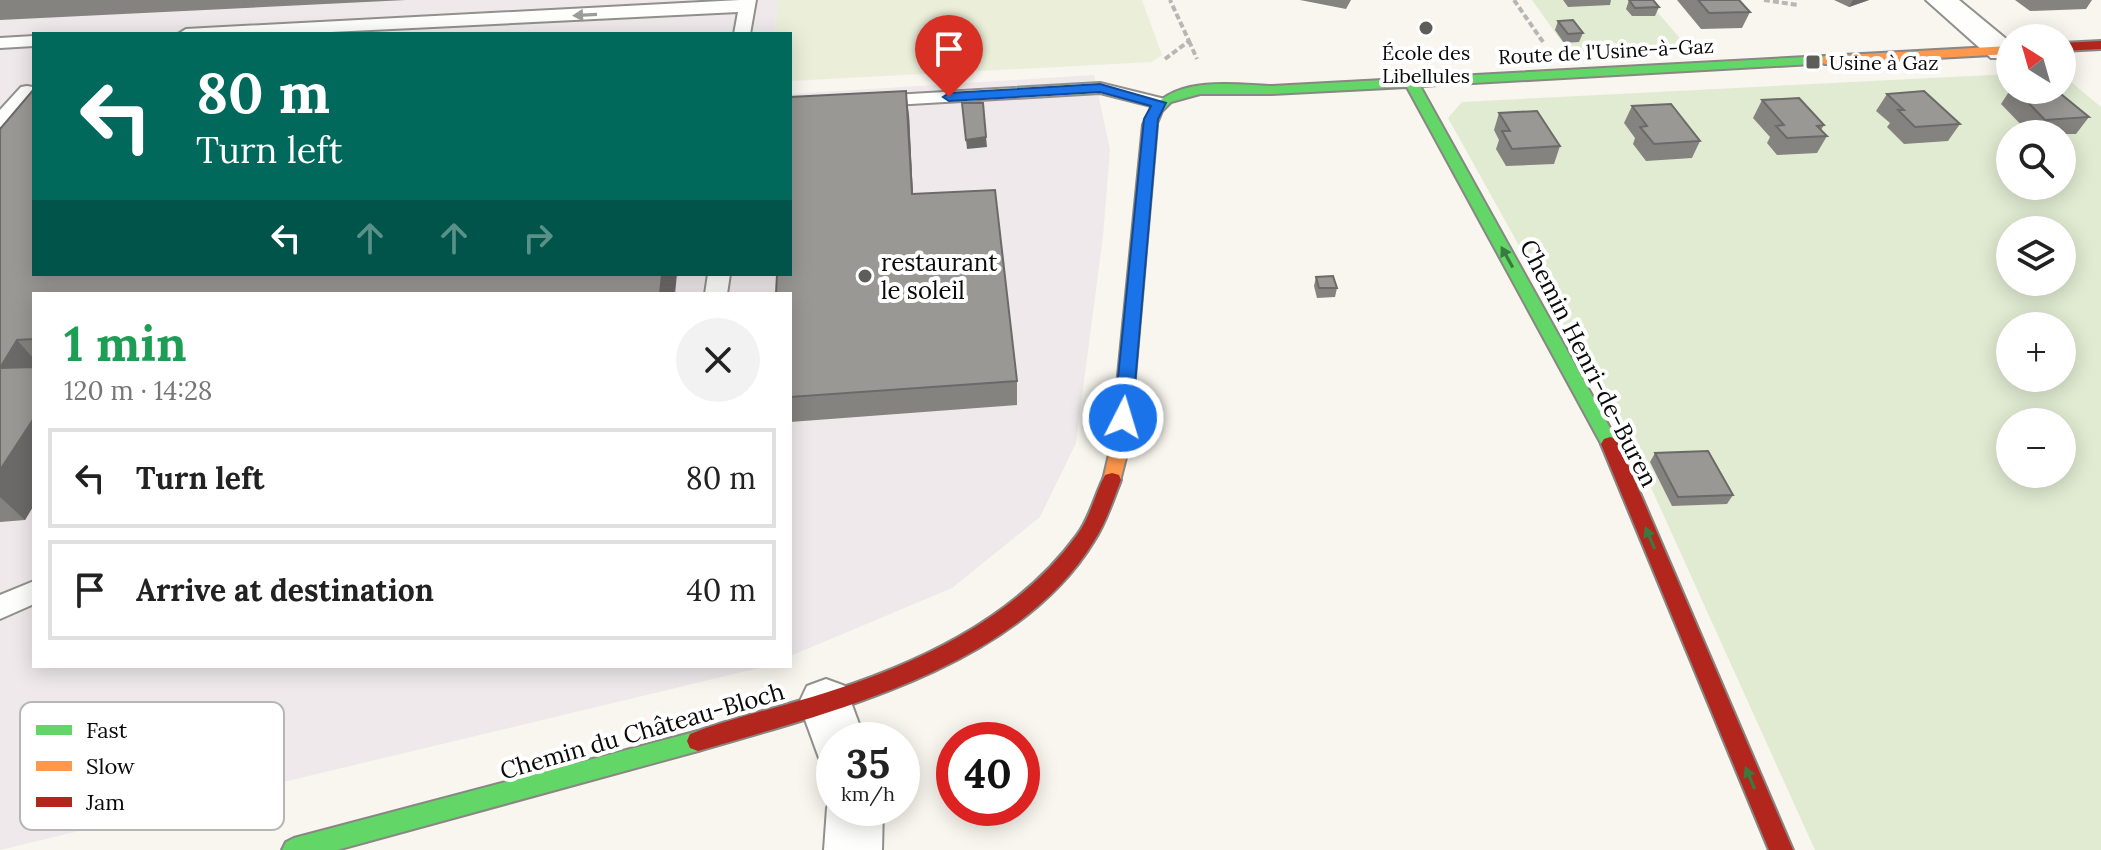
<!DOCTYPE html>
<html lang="en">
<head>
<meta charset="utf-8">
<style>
	body { margin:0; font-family:Lora,serif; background:#f2f2f2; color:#222; height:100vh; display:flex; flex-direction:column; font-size:30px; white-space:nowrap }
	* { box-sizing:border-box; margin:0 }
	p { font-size:26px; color:#767676 }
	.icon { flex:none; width:44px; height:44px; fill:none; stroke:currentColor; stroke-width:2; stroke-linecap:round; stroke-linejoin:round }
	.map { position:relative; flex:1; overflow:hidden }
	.drawer { position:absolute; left:32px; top:292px; width:760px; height:376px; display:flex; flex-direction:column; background:#fff; border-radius:0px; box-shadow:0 4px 20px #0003 }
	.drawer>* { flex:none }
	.hud { position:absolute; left:32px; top:32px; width:760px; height:244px; border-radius:0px; box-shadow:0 4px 20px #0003; background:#00695c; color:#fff; overflow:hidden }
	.needle { width:52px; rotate:323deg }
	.fabs { position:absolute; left:1996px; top:24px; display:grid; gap:16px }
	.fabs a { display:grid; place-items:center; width:80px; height:80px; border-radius:50%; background:#fff; box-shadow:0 4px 20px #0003; font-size:40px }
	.speed { position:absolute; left:816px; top:722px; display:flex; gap:16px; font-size:40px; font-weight:700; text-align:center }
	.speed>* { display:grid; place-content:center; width:104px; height:104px; border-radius:50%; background:#fff; box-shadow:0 4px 20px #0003; line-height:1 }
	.speed small { font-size:20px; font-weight:400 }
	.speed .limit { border:12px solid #d22; background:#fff; color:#111 }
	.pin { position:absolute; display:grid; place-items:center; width:68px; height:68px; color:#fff; margin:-82px -34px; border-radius:50% 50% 50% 0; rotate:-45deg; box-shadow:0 0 8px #0007 }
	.pin .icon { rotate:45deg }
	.me { position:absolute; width:88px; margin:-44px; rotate:5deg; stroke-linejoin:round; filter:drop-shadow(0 0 6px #0008) }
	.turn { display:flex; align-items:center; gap:28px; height:168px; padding:0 32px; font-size:36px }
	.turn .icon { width:104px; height:104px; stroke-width:2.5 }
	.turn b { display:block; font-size:56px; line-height:68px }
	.lanes { display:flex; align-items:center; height:76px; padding:0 32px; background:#0003; justify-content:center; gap:40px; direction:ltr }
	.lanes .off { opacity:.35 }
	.round { display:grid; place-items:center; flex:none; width:84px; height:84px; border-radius:42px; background:#f2f2f2 }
	.head { display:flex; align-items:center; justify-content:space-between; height:136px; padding:0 32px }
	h1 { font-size:48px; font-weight:800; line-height:60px; color:#1e9e55 }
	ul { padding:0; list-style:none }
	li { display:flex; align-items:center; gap:24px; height:100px; margin:0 16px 12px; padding:0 16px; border:4px solid #e0e0e0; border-radius:0px }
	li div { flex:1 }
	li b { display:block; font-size:30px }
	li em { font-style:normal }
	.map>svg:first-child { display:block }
	.industrial { fill:#efe9eb }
	.green { fill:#e1ebd1; fill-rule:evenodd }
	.pitch { fill:#ebefda }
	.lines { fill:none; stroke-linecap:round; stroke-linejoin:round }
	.lane-casing { stroke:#91908d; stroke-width:4 }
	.street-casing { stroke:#91908d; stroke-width:4 }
	.fast-casing { stroke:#888783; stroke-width:4 }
	.slow-casing { stroke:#888783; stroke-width:4 }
	.jam-casing { stroke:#888783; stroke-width:4 }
	.path { stroke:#b7b6b5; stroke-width:4; stroke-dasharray:6 3; stroke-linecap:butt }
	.lane { fill:#fefefc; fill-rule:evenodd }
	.street { fill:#fefefc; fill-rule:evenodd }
	.fast { fill:#63d668; fill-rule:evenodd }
	.slow { fill:#ff974d; fill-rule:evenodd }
	.jam { fill:#b3261e; fill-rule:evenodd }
	.wall { fill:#84837f }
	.shaded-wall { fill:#6c6a68 }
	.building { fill:#9a9894; stroke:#6c6a68; stroke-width:2 }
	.oneway { fill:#9c9c9b }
	.oneway2 { fill:#3b7a3e }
	.route { fill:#1a73e8; stroke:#114b97; stroke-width:2 }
	.poi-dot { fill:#5d5d5a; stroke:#fff; stroke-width:3 }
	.labels { text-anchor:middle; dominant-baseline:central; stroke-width:8; stroke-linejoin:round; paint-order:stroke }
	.far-street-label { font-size:20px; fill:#0a0a0a; stroke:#fff }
	.far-poi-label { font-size:20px; fill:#0a0a0a; stroke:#fff }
	.poi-label { font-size:24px; fill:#0a0a0a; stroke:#fff; text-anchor:start }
	.street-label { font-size:24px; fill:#0a0a0a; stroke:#fff }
	.key { fill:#fff; stroke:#b6b6b6; stroke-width:2 }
	.key-label { font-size:22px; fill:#0a0a0a }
</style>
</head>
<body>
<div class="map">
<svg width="2101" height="850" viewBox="0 0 2101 850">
	<rect width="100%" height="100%" fill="#f8f6ee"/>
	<path class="industrial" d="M0 0H778L774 34H34V274H790V94L1094 75 1110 149 1103 236 1076 443 1040 517 952 588 790 656V294H34V666H767L0 850Z"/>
	<path class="green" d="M1532 0H1647L1690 50 1571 55Z
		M2010 74V90H2062V79L2071 82 2101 107V850H1815L1639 461 1448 118 1462 102ZM2010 134H2062V186H2010ZM2010 230H2062V282H2010ZM2010 326H2062V378H2010ZM2010 422H2062V474H2010Z"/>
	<path class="pitch" d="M778 0H1142L1162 55 1152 62 790 81V34H774Z"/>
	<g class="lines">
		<defs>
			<path id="lane" d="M740 0H756L750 34H734L738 12 290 34H178L186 29Z
				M34 36V46L0 48V38Z
				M1100 83 1165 99 1168 103 1159 108 1100 93 876 106 867 101 876 96Z
				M27 86 33 87 34 94 7 125 0 127V110L21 87Z
				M708 274H730L727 294H705Z
				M34 581V604L0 619V595Z"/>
			<path id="street" d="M1926 0H1959L2010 42V58H1991Z
				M826 679 845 686 865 740H834V764L819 758 799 703 807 686Z
				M834 791V808H883L882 850H824L827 808Z"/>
			<path id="fast" d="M1825 56 1830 57V63L1420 86 1619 444 1616 449H1604L1407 87 1272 94H1200L1171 102 1162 111 1155 128 1150 129 1143 125C1162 74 1227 84 1272 86Z
				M698 731 706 734 709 741 706 748 698 751 337 850H282L286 842 294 838Z"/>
			<path id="slow" d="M2010 46V54L1825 64 1819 60 1825 56Z
				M1150 121 1157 125 1129 446 1119 485H1105L1103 480 1111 446 1143 125Z"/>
			<path id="jam" d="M2101 41V49L2062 51V43Z
				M1610 437 1616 439 1619 444 1793 850H1769L1601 444 1604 439Z
				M1112 473 1119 475 1121 480C1113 500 1106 523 1094 541 1017 668 831 712 698 751L690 748 687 741 690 734C729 719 772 709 812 697 912 667 1014 621 1077 535 1090 518 1095 494 1105 475Z"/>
		</defs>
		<use href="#lane" class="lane-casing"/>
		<use href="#street" class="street-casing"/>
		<use href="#fast" class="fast-casing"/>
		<use href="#slow" class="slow-casing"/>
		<use href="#jam" class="jam-casing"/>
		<path class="path" d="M1514 0 1543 42
			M1764 0 1798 5
			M1189 41 1197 59
			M1165 59 1189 41 1170 0"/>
		<use href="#lane" class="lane"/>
		<use href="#street" class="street"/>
		<use href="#fast" class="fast"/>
		<use href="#slow" class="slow"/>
		<use href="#jam" class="jam"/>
	</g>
	<path class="wall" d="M0 0H406L0 20Z
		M1300 0H1351L1346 9Z
		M1563 0H1611L1610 5 1568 7Z
		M1629 0 1659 7 1655 16H1632L1626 9Z
		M1677 0H1739L1750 12 1742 28 1701 29Z
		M1834 0H1869L1849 7Z
		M2015 0H2092L2086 9 2030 11Z
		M1558 21 1583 33 1579 42 1564 43 1555 30Z
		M2010 90H2056L2089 117 2076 134H2030L2001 104Z
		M1887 94 1960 124 1948 141 1904 144 1887 127 1890 123 1876 111Z
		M1762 100 1824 125 1821 130 1827 136 1817 153 1777 155 1767 143 1770 137 1753 118Z
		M1632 106 1700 141 1692 158 1646 161 1633 144 1635 138 1624 123Z
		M1499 113 1560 146 1554 164 1506 166 1496 149 1499 140 1494 130Z
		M909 115 913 194 1017 381V405L790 422V294Z
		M0 129 34 294V505L25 520 0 522Z
		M1316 277 1337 288 1335 297 1317 298 1314 286Z
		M1655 453 1733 495 1727 504 1672 506 1650 462Z"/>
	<path class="shaded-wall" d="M1853 0H1869L1849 7Z
		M906 91 909 115 914 218 912 194Z
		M986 137 987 147 967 149 966 140Z
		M662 274H677L675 294H660Z
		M17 340 34 359V400L0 368Z
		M34 418V505L25 520 0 497V470Z"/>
	<path class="building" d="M1629 0H1653L1659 7 1635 8Z
		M1698 0H1739L1750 12 1709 13Z
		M1573 20 1583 33 1568 34 1558 21Z
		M34 89V274H662L660 294H34V339L17 340 0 368 34 367V418L0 470V129Z
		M2016 90H2056L2089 117 2045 120Z
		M906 91 912 194 995 190 1017 381 790 397V294H776L777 274H790V97Z
		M1924 91 1960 124 1915 127 1898 110H1904L1887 94Z
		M1799 98 1824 125 1817 126 1827 136 1787 138 1776 126 1784 125 1762 100Z
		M962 103H983L986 137 966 140Z
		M1671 104 1700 141 1654 144 1640 127 1647 126 1632 106Z
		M1537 111 1560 146 1512 149 1502 131H1510L1499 113Z
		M1333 276 1337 288H1319L1316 277Z
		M1708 451 1733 495 1678 497 1655 453Z"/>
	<defs><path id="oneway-solid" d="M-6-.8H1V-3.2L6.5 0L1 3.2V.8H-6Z" transform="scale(2)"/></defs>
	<use class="oneway" href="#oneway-solid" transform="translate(585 15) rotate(177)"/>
	<g class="oneway2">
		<use href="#oneway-solid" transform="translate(1507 257) rotate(-119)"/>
		<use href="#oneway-solid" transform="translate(1650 538) rotate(-113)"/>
		<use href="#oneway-solid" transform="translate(1750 778) rotate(-113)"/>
	</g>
	<path class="route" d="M1100 84 1166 103 1158 119 1132 418 1123 425 1114 418 1144 119 1151 106 1100 92 949 101 943 97 949 93Z"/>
	<g class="poi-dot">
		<circle cx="1426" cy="28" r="8"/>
		<rect x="1805" y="54" width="16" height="16" rx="4"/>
		<circle cx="865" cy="276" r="8"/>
	</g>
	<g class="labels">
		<g class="far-street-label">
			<text transform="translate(1606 51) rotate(-3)">Route de l'Usine-à-Gaz</text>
		</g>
		<g class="far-poi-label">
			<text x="1426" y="52">École des<tspan x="1426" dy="23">Libellules</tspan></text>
			<text x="1829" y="62" text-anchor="start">Usine à Gaz</text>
		</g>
		<g class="poi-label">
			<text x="881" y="262">restaurant<tspan x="881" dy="28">le soleil</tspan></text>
		</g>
		<g class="street-label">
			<text transform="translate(1589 363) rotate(63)">Chemin Henri-de-Buren</text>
			<text transform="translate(642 731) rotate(-16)">Chemin du Château-Bloch</text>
		</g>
	</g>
	<rect x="20" y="702" width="264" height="128" rx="12" class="key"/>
	<rect x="36" y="725" width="36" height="10" fill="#63d668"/>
	<rect x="36" y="761" width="36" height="10" fill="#ff974d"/>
	<rect x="36" y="797" width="36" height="10" fill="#b3261e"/>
	<g class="key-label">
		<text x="86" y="738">Fast</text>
		<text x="86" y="774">Slow</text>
		<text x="86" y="810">Jam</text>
	</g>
</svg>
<div class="fabs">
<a><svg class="needle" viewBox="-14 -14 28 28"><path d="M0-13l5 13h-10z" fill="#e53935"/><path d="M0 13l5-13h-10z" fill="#767676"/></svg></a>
<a><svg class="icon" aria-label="search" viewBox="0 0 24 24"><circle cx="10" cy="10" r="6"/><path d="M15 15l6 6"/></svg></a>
<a><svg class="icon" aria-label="layers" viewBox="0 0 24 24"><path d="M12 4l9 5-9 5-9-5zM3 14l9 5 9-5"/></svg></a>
<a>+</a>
<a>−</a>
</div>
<div class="speed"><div>35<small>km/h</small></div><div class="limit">40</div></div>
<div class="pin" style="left:949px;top:97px;background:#d93025"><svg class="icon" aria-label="arrive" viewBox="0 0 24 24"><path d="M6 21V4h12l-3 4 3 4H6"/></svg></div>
<svg class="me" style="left:1123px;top:418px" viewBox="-20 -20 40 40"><circle r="17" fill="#1a73e8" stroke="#fff" stroke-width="3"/><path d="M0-11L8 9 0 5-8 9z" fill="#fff"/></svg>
<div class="hud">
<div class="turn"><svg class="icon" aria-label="left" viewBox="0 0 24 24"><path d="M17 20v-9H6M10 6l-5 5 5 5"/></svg><div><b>80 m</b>Turn left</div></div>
<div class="lanes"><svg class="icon" aria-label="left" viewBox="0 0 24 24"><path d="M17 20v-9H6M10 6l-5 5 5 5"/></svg><svg class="icon off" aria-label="ahead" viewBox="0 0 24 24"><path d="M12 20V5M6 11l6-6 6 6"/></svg><svg class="icon off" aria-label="ahead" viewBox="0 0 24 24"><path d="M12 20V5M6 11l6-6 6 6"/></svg><svg class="icon off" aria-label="right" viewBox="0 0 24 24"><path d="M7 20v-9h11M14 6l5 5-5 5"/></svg></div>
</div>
<section class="drawer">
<div class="head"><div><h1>1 min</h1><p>120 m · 14:28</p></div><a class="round"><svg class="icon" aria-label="close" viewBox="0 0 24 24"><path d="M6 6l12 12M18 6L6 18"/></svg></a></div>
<ul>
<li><svg class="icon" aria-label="left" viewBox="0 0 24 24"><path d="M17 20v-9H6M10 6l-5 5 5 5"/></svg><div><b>Turn left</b></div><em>80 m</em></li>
<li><svg class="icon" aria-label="arrive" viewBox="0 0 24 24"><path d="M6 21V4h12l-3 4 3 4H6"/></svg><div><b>Arrive at destination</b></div><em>40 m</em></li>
</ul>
</section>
</div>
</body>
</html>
